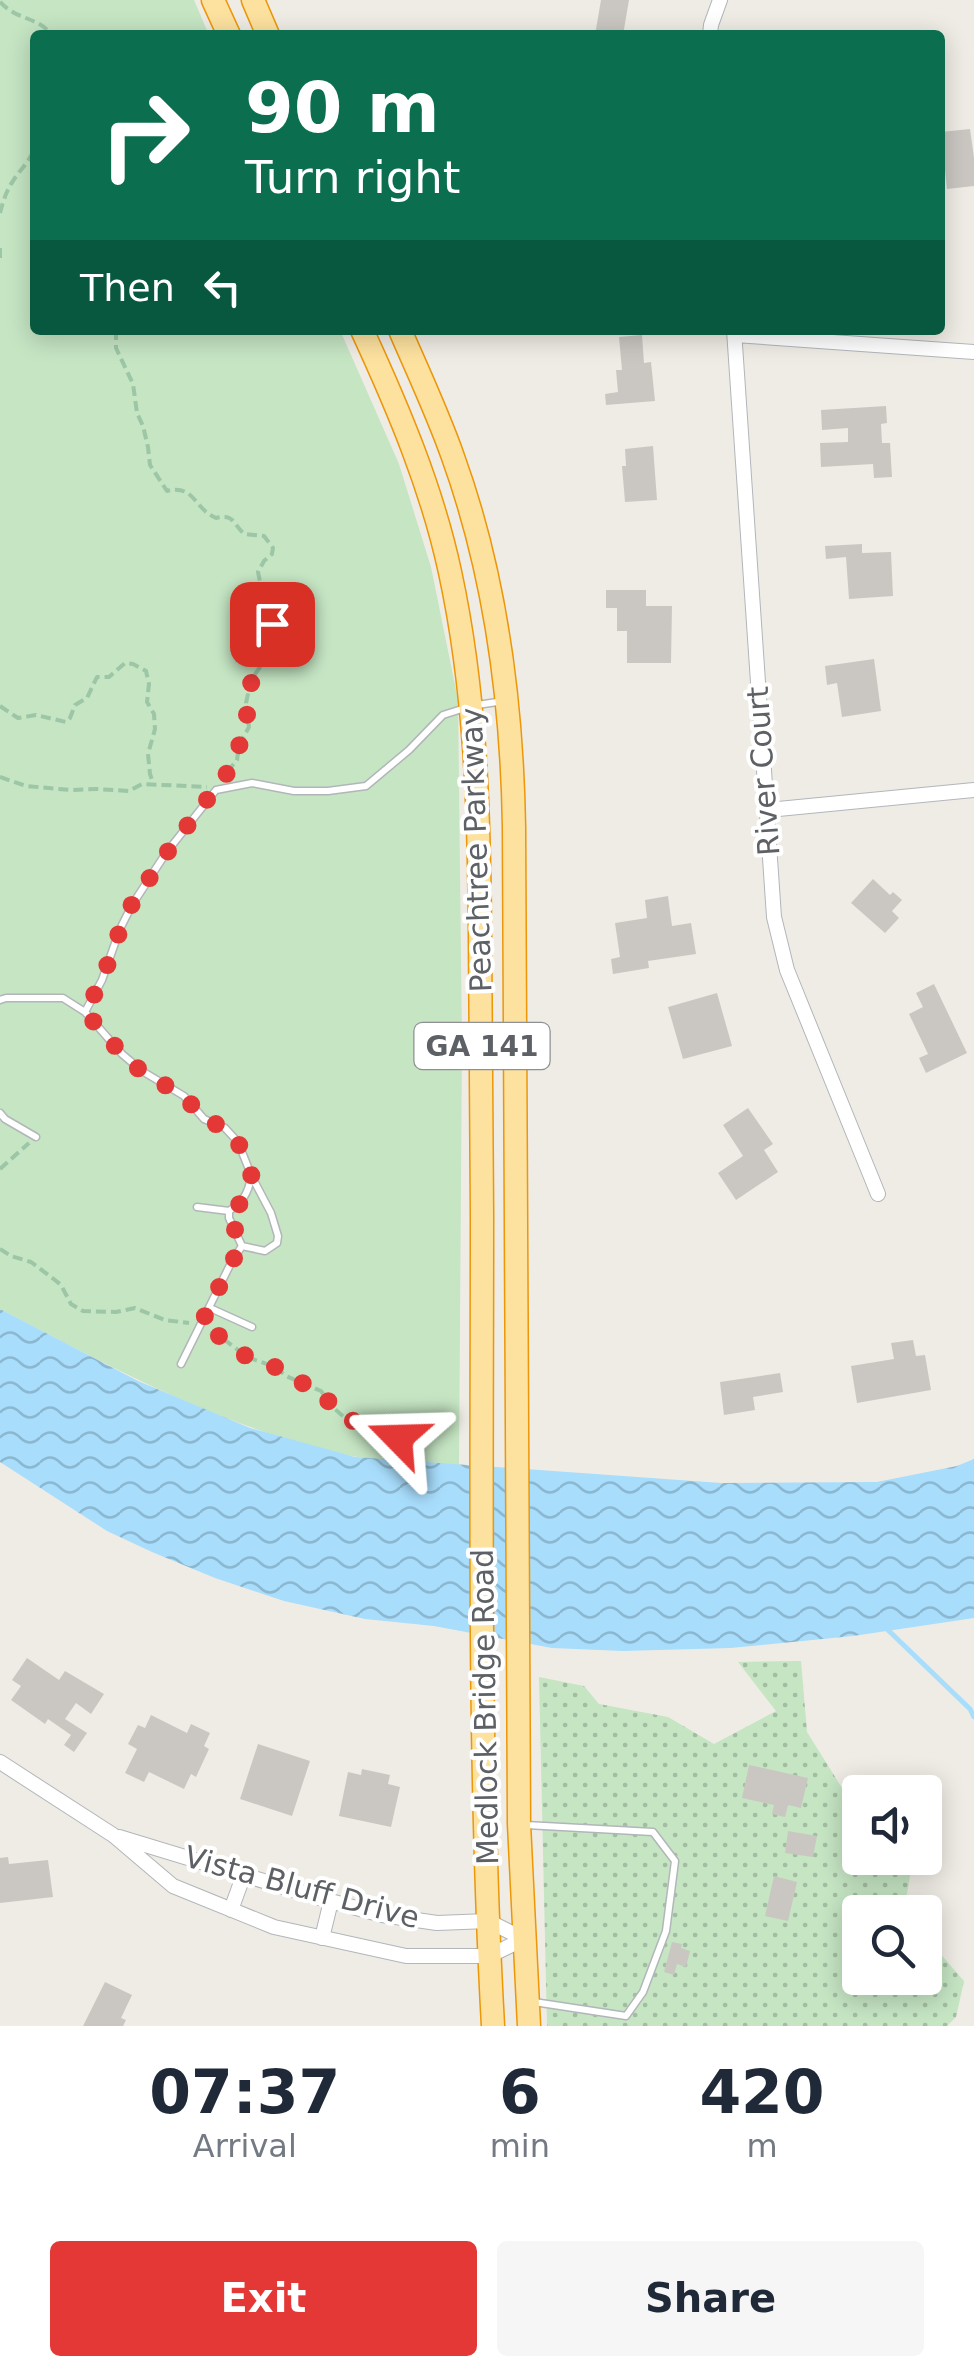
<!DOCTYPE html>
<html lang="en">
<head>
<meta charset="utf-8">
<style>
	body { margin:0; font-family:"DejaVu Sans",sans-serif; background:#f6f6f7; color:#1f2937; height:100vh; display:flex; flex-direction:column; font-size:38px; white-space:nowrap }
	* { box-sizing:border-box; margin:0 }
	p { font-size:32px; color:#747a83 }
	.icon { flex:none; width:55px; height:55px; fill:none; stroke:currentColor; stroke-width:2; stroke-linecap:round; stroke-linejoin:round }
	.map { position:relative; height:2026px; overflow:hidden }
	.side { display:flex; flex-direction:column; background:#fff; flex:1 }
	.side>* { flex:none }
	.hud { position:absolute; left:30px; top:30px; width:915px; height:305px; border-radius:10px; box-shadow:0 5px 25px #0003; background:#0b6e4f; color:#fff; overflow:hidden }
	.controls { position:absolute; left:842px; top:1775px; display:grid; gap:20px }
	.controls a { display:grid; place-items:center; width:100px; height:100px; border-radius:10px; background:#fff; box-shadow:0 5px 25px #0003; font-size:50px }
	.pin { position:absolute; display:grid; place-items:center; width:85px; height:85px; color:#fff; margin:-42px; border-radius:20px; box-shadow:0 5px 15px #0006 }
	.me { position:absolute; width:110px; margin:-55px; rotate:292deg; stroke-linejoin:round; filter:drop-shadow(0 0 8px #0008) }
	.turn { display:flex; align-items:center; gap:35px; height:210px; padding:0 50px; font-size:45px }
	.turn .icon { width:130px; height:130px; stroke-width:2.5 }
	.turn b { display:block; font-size:70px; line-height:85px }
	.then { display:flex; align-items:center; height:95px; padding:0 50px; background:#0003; gap:20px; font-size:38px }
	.eta { display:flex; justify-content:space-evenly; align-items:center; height:170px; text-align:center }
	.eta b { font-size:60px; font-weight:800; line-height:70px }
	.button { display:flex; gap:20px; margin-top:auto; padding:20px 50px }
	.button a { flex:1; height:115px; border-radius:10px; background:#e43836; color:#fff; font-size:40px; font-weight:800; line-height:115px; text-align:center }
	.button a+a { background:#f6f6f7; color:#1f2937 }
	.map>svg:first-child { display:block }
	.grass { fill:url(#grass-dots) }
	.green { fill:#c5e5c3 }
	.water { fill:url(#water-waves) }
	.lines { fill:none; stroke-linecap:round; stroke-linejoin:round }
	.stream { stroke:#a8ddfc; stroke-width:5 }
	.building { fill:#cac7c2 }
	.service-casing { stroke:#b2b6ba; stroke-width:9 }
	.minor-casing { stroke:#b2b6ba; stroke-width:16 }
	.trunk-casing { stroke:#ed9607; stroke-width:25 }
	.path { stroke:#9cc6a6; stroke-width:4; stroke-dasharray:10 5; stroke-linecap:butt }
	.service { stroke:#fff; stroke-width:6 }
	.minor { stroke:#fff; stroke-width:14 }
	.trunk { stroke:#fce19f; stroke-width:22 }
	.route { stroke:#e43836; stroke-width:18; stroke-dasharray:0 32.4 }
	.labels { text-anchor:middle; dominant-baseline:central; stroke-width:8; stroke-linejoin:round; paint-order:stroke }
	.shield { fill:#fff; stroke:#8e9093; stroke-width:2.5 }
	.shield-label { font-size:28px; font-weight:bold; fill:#5d6165 }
	.street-label { font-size:30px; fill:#5d6165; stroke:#fff }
</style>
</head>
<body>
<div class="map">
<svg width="974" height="2026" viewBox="0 0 974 2026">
	<defs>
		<pattern id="grass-dots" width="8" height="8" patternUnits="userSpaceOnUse" patternTransform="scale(2.5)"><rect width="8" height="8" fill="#c5e5c3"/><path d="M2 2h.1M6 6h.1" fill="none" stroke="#a3bda2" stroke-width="1.8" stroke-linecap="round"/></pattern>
		<pattern id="water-waves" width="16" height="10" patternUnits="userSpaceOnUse" patternTransform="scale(2.5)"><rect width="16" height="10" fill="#a8ddfc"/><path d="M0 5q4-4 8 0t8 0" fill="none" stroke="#8cb7d0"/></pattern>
	</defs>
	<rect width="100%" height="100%" fill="#efece5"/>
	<path class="grass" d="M801 1661 807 1732 847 1796 860 1798V1858H913L904 1912H860V1978H925V1936L964 1981 956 2017 947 2026H547L539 1677 584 1686 599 1704 668 1717 714 1744 776 1711 738 1662Z"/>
	<path class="green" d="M0 0H194L209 35H35V330H340L399 464 431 567 458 700 462 1043 459 1465C424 1463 387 1463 352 1456 226 1430 113 1368 0 1309Z"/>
	<path class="water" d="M0 1309 138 1381 250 1428 355 1457 721 1483 877 1482 957 1466 974 1459V1618L853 1636 731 1648 623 1651 552 1648 434 1626 365 1619 284 1601 215 1578 152 1552 107 1531 0 1462Z"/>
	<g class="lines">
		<path class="stream" d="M888 1626V1630L970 1709 974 1717"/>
	</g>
	<path class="building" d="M601 0H629L623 35H595Z
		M970 129 974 158V186L947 189 941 132Z
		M642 335 644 363 651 362 655 401 606 405 605 394 618 392 616 370H622L619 337Z
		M886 406 887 423 881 424 882 443H890L892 477 874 478 873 464 821 467 820 443 848 442V428L822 430 821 410Z
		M653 446 657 500 625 502 622 466H626L625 449Z
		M862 544V553L891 552 893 596 849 599 846 557 826 559 825 546Z
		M606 590H646V606H672L671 663H627V631H617V608H606Z
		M874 659 881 711 842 717 837 683 827 685 825 666Z
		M873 879 890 895 893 892 902 900 892 911 899 918 885 933 851 903Z
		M668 896 672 926 691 923 696 954 648 961 649 968 613 974 611 959 620 957 615 923 647 918 645 900Z
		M934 984 967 1053 926 1073 919 1058 928 1054 909 1014 923 1007 916 993Z
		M717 993 732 1046 683 1059 668 1007Z
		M748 1108 773 1144 764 1150 778 1172 736 1200 718 1173 743 1156 723 1125Z
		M913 1340 916 1356 925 1355 931 1390 857 1403 851 1366 894 1359 891 1343Z
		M780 1373 783 1392 753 1397 755 1410 724 1415 720 1382Z
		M27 1658 59 1680 65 1671 104 1694 91 1714 76 1703 65 1719 87 1733 74 1752 64 1745 71 1735 48 1719 45 1724 11 1700 21 1686 12 1680Z
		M151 1715 187 1733 191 1724 210 1733 204 1746 209 1749 196 1777 191 1774 184 1789 149 1772 144 1782 125 1773 137 1749 128 1744 138 1725 145 1728Z
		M258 1744 310 1761 292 1816 240 1799Z
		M749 1765 808 1778 801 1808 788 1805 785 1817 772 1814 774 1805 742 1798Z
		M362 1769 390 1775 388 1784 400 1787 391 1827 339 1816 348 1772 361 1775Z
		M788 1831 817 1836 813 1857 785 1853Z
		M8 1857 9 1864 48 1860 53 1897 0 1903V1858Z
		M774 1876 797 1882 788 1921 765 1916Z
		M672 1942 682 1944 681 1948 690 1951 686 1967 677 1964 674 1975 664 1972Z
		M105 1982 132 1995 121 2018 126 2020 123 2026H83Z"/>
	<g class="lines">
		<defs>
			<path id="service" d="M477 705 504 701
				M0 1000 6 998H63L85 1012 122 1054 142 1071 184 1096 204 1119 225 1128 238 1142 252 1177 271 1213 278 1236 277 1243 265 1251 242 1246 229 1218V1211
				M85 1012 102 980 120 929 132 905 166 853 216 790 252 783 294 791H328L366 786 409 750 443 715 465 708
				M0 1113 5 1119 36 1137
				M197 1207 229 1211C243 1202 248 1193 251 1178
				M210 1308 252 1327
				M181 1364 231 1263 242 1246
				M526 1825 653 1832 675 1861 666 1931 643 1992 626 2016 534 2002"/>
			<path id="minor" d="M710 35 711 25 720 0
				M734 330 774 917 787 970 878 1194
				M735 335 974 352
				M768 810 974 790
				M0 1762 113 1835 173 1886 274 1927 406 1956H489L524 1939
				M119 1837 323 1899 382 1915 437 1923 488 1921 524 1939
				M231 1910 244 1874
				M322 1938 331 1901"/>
			<path id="trunk" d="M213 0 229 35
				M253 0 268 35
				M362 330C398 408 432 488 450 572 476 692 479 811 480 932 481 1027 482 1122 482 1216 482 1486 478 1757 493 2026
				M400 330C418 372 438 414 453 457 496 576 512 701 514 827L519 1824 529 2026"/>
		</defs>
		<use href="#service" class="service-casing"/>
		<use href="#minor" class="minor-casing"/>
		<use href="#trunk" class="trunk-casing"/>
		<path class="path" d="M0 2C18 21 37 16 52 35
			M0 213C3 202 6 191 13 181 21 168 32 160 35 145
			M0 248V260
			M116 330V348L133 384 137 413 143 426 148 447 150 465 167 491C195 484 194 509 216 518 234 514 231 521 244 534L264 536 273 548 272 554 264 561 258 572 262 591V616L273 624 274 631 267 657 251 680 246 703 249 727 239 745 237 760 223 777
			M0 706 18 718 36 715 66 722 70 718 75 705 87 698 97 677H109L125 663 133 664 146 671 149 684 147 702 154 714 155 729 148 754 150 774 154 786
			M0 777 26 786 70 790 97 789 129 791 142 784 207 787
			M0 1169 29 1143
			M0 1249 11 1256 31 1262 55 1280 61 1285 71 1304 83 1311 116 1312 135 1308 165 1320 189 1323
			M210 1333 221 1337 247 1357 275 1367 286 1376 321 1391 335 1409 345 1418 352 1421 364 1419 386 1437 398 1438 405 1430 416 1431"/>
		<use href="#service" class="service"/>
		<use href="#minor" class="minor"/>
		<use href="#trunk" class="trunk"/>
	</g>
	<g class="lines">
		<path class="route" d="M272 624 274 631 267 657 252 680 246 703 248 727 239 746 237 760 166 854 132 904 120 930 102 980 85 1012 122 1054 142 1072 184 1096 204 1119 225 1128 238 1142 252 1177 248 1192 238 1206 229 1211 230 1218 242 1246 231 1263 200 1326 221 1337 247 1357 275 1367 286 1376 321 1391 334 1409 345 1418 352 1421 364 1419 386 1437 398 1438"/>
	</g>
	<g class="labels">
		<rect class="shield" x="414.5" y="1023" width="135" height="46" rx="8"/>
		<g class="shield-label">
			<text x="482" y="1046">GA 141</text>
		</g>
		<g class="street-label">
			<text transform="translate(763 771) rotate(-94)">River Court</text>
			<text transform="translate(476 850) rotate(-92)">Peachtree Parkway</text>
			<text transform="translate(485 1707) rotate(-91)">Medlock Bridge Road</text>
			<text transform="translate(302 1887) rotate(15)">Vista Bluff Drive</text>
		</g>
	</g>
</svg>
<div class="controls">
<a><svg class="icon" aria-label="sound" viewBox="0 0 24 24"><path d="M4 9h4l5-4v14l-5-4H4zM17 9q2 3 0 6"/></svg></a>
<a><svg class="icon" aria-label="search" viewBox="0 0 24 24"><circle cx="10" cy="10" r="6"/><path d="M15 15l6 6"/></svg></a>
</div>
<div class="pin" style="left:272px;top:624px;background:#d93025"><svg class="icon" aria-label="arrive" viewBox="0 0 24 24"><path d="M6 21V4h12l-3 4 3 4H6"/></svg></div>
<svg class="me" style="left:398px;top:1438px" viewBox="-20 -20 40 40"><path d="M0-17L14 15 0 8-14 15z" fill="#e43836" stroke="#fff" stroke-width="4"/></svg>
<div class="hud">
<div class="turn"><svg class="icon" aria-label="right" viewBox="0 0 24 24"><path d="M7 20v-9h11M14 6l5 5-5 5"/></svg><div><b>90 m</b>Turn right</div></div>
<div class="then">Then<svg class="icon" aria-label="left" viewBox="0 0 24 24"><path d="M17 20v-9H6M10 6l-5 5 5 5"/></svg></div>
</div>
</div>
<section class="side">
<div class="eta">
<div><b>07:37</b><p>Arrival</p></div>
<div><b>6</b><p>min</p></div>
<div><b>420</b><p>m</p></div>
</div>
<div class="button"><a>Exit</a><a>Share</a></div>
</section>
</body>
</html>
